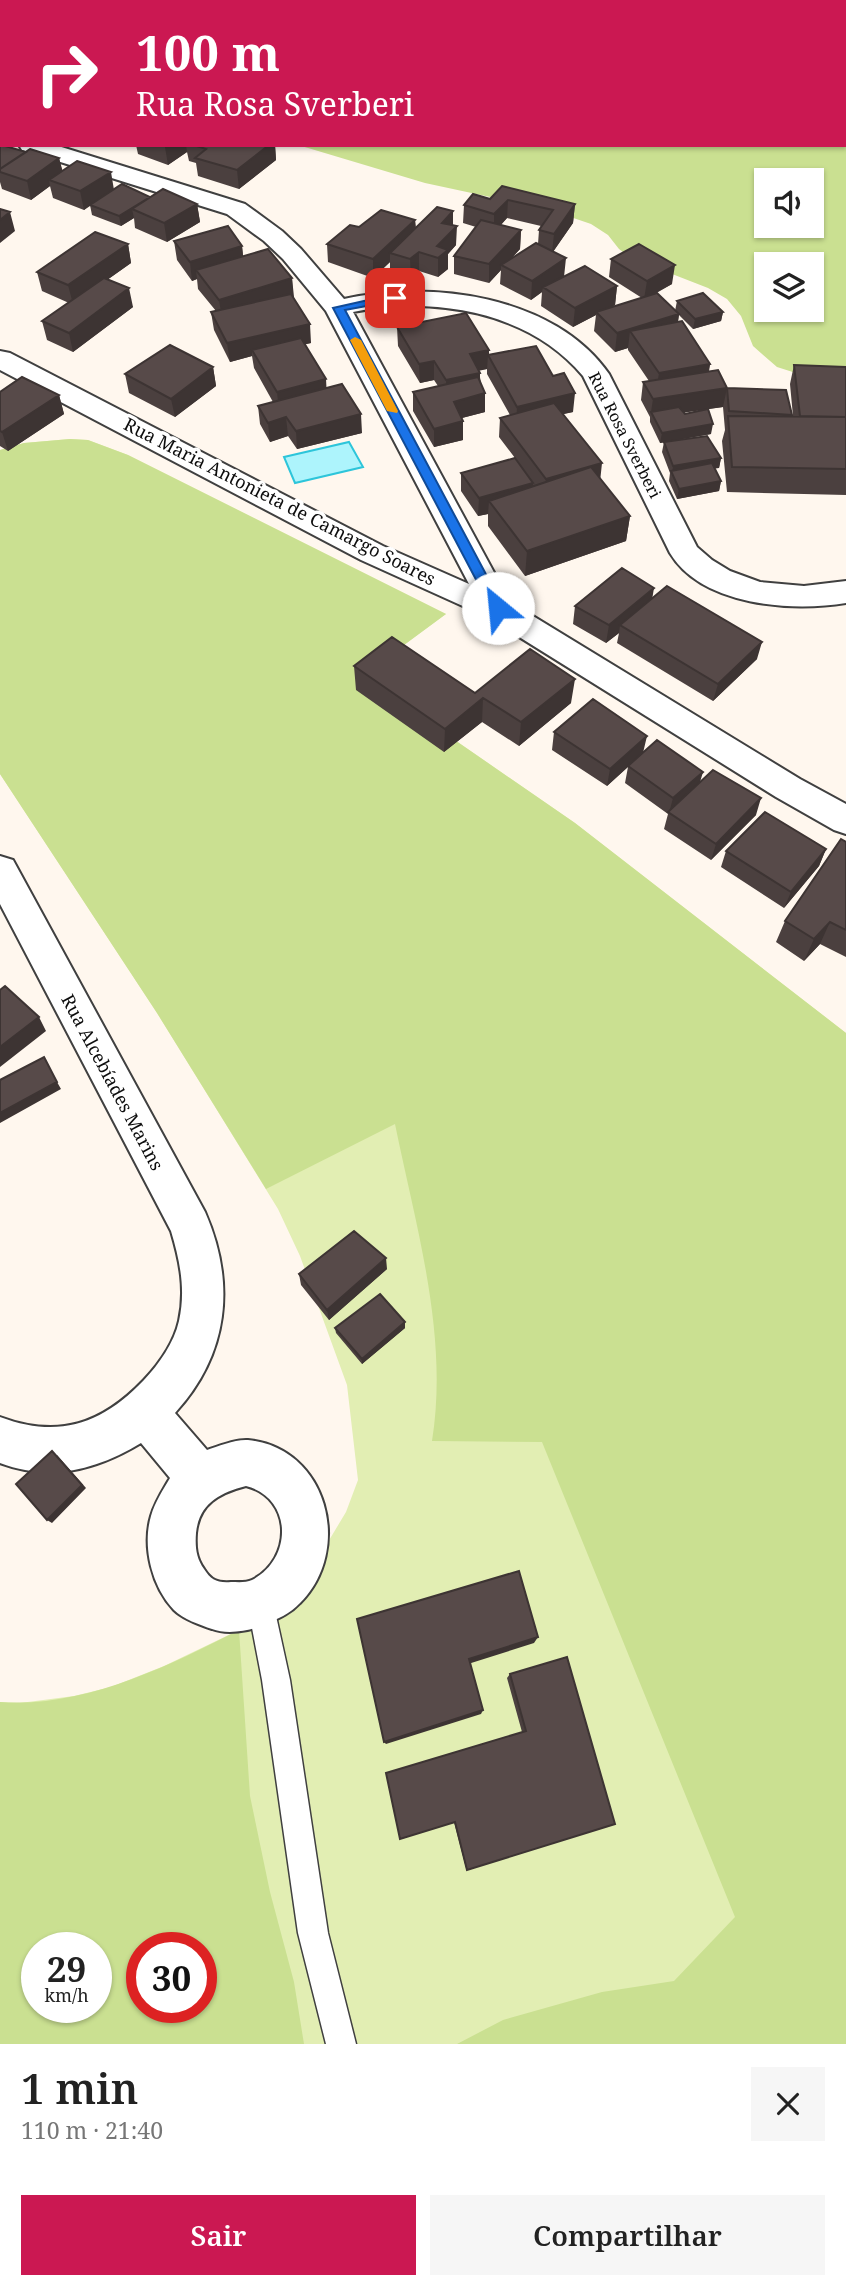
<!DOCTYPE html>
<html lang="pt">
<head>
<meta charset="utf-8">
<style>
	body { margin:0; font-family:"Noto Serif",serif; background:#f6f6f6; color:#222; height:100vh; display:flex; flex-direction:column; font-size:26px; white-space:nowrap }
	* { box-sizing:border-box; margin:0 }
	p { font-size:23px; color:#767676 }
	.icon { flex:none; width:38px; height:38px; fill:none; stroke:currentColor; stroke-width:2; stroke-linecap:round; stroke-linejoin:round }
	.map { position:relative; height:2044px; overflow:hidden }
	.side { display:flex; flex-direction:column; background:#fff; flex:1 }
	.side>* { flex:none }
	.banner { position:absolute; left:0px; top:0px; width:847px; height:147px; box-shadow:0 2px 5px #0004; background:#cb1852; color:#fff; overflow:hidden }
	.fabs { position:absolute; left:754px; top:168px; display:grid; gap:14px }
	.fabs a { display:grid; place-items:center; width:70px; height:70px; border-radius:0px; background:#fff; box-shadow:0 2px 5px #0004; font-size:35px }
	.speed { position:absolute; left:21px; top:1932px; display:flex; gap:14px; font-size:35px; font-weight:700; text-align:center }
	.speed>* { display:grid; place-content:center; width:91px; height:91px; border-radius:50%; background:#fff; box-shadow:0 2px 5px #0004; line-height:1 }
	.speed small { font-size:18px; font-weight:400 }
	.speed .limit { border:10px solid #d22; background:#fff; color:#111 }
	.pin { position:absolute; display:grid; place-items:center; width:60px; height:60px; color:#fff; margin:-30px; border-radius:14px; box-shadow:0 4px 10px #0006 }
	.me { position:absolute; width:77px; margin:-38px; rotate:332deg; stroke-linejoin:round; filter:drop-shadow(0 0 5px #0008) }
	.turn { display:flex; align-items:center; gap:24px; height:147px; padding:0 21px; font-size:32px }
	.turn .icon { width:91px; height:91px; stroke-width:2.5 }
	.turn b { display:block; font-size:49px; line-height:60px }
	.round { display:grid; place-items:center; flex:none; width:74px; height:74px; border-radius:0px; background:#f6f6f6 }
	.head { display:flex; align-items:center; justify-content:space-between; height:119px; padding:0 21px }
	h1 { font-size:42px; font-weight:600; line-height:52px }
	.cta { display:flex; gap:14px; margin-top:auto; padding:14px 21px }
	.cta a { flex:1; height:80px; border-radius:0px; background:#cb1852; color:#fff; font-size:28px; font-weight:600; line-height:80px; text-align:center }
	.cta a+a { background:#f6f6f6; color:#222 }
	.map>svg:first-child { display:block }
	.green { fill:#e2eeb3; fill-rule:evenodd }
	.forest { fill:#cae091; fill-rule:evenodd }
	.water { fill:#adf4fc; stroke:#2dc5da; stroke-width:2 }
	.lines { fill:none; stroke-linecap:round; stroke-linejoin:round }
	.service-casing { stroke:#404040; stroke-width:3 }
	.minor-casing { stroke:#404040; stroke-width:4 }
	.service { fill:#fff; fill-rule:evenodd }
	.minor { fill:#fff; fill-rule:evenodd }
	.wall { fill:#4b403f; fill-rule:evenodd }
	.shaded-wall { fill:#3d3433 }
	.building { fill:#574a49; stroke:#3d3433; stroke-width:2 }
	.route { fill:#1a73e8; stroke:#114b97; stroke-width:2 }
	.slow { fill:#f59e0b }
	.labels { text-anchor:middle; dominant-baseline:central; stroke-width:7; stroke-linejoin:round; paint-order:stroke }
	.far-street-label { font-size:16px; fill:#0d0d0d; stroke:#fff }
	.street-label { font-size:18px; fill:#0d0d0d; stroke:#fff }
</style>
</head>
<body>
<div class="map">
<svg width="846" height="2044" viewBox="0 0 846 2044">
	<rect width="100%" height="100%" fill="#fff7ee"/>
	<path class="green" d="M70 439 88 440 128 455 446 614 362 676 575 823 846 1033V2044H0V1702L20 1703 74 1696 111 1687 164 1666 239 1630 325 1547 346 1512 358 1480 347 1385 300 1256 278 1209 157 1013 0 774V450L24 443ZM37 1948H96V2007H37ZM142 1948H201V2007H142Z"/>
	<path class="forest" d="M0 0H430L435 2H2V49Z
		M846 29V379L799 374 777 367 753 346 741 316 727 299 708 288 631 258 619 249 608 235 591 224 550 210 425 183 298 145H845ZM766 180H812V226H766ZM766 264H812V310H766Z
		M70 439 88 440 128 455 446 614 362 676 575 823 846 1033V2044H457L503 2020 602 1992 674 1981 735 1917 542 1442 432 1441C449 1336 416 1227 395 1124L266 1189 157 1013 0 774V450L24 443Z
		M239 1630 250 1796 270 1892 294 1982 304 2044H0V1702C84 1708 166 1667 239 1630ZM37 1948H96V2007H37ZM142 1948H201V2007H142Z"/>
	<path class="water" d="M349 442 363 467 295 483 284 457Z"/>
	<g class="lines">
		<defs>
			<path id="service" d="M260 1589 269 1593 273 1602 290 1680 328 1933 356 2044H326L298 1933 262 1680 247 1602 251 1593Z"/>
			<path id="minor" d="M0 129 2 130V144L0 143Z
				M19 145H55L245 204 282 231 301 249 344 299C431 280 554 295 609 374L697 547 712 560 730 571 760 582 804 586 846 581V603C792 612 702 606 670 553L583 376C529 311 433 296 353 312L510 602 800 779 846 804V834L834 830 776 797 487 617 361 560 0 370V351L10 353 383 546 469 584 326 311 283 259 264 241 227 214 22 150Z
				M0 856 13 860 205 1212C236 1283 229 1354 175 1413L207 1450C218 1446 236 1439 248 1440 328 1448 353 1550 300 1603 290 1614 277 1619 264 1625 249 1631 227 1635 212 1629 200 1625 183 1619 174 1610 152 1587 142 1547 151 1516 155 1502 163 1490 170 1478L141 1443C96 1470 51 1482 0 1463V1417C59 1439 102 1424 144 1380 159 1364 174 1343 179 1321 186 1290 180 1261 171 1231L0 904ZM246 1486C293 1498 293 1559 252 1580 246 1583 237 1582 231 1582 217 1583 211 1580 204 1569 196 1558 195 1547 196 1533 199 1504 219 1493 246 1486Z"/>
		</defs>
		<use href="#service" class="service-casing"/>
		<use href="#minor" class="minor-casing"/>
		<use href="#service" class="service"/>
		<use href="#minor" class="minor"/>
	</g>
	<path class="wall" d="M0 53 2 54V117H0Z
		M0 144 26 152 59 158 62 171 114 189 150 198 197 204 200 222 167 242 135 228 134 218 121 226 92 215 90 205 84 210 53 198 50 186 31 200 2 189 0 182Z
		M136 145H275L276 160 239 189 198 176 196 163 189 161 187 152 168 165 138 154Z
		M490 199 575 204 573 223 553 252 564 276 617 286 615 305 607 309 642 298 609 277 611 259 672 284 653 295 675 311 677 301 723 312 721 321 693 329 679 315 678 322 710 364 709 372 727 388 793 416 790 384 794 365 846 367V495L727 492 722 441 725 430 723 407 684 412 711 434 660 443 650 422V417L641 400 643 382 649 381 628 350V348L615 352 594 331 596 315 573 327 541 306 542 292 531 300 500 284 501 270 489 283 454 274V256L476 227 463 223 464 205ZM507 218 541 226 539 230 538 244 510 260 520 249 521 230 501 225Z
		M453 211V225L456 245 448 254V269L438 277 419 271 411 278 390 271V262L373 278 328 262 327 244 359 227 415 220 416 228Z
		M174 241 242 246 243 256 292 278 293 297 311 343 305 344 326 388 362 433 297 449 288 436 270 442 260 424 258 406 273 402 254 368 252 356 230 362 214 330 211 312 216 311 198 289 197 279 192 281 177 260Z
		M128 244 131 263 107 280 133 307 73 352 47 340 42 321 69 303 42 291 37 272Z
		M397 327 489 350V355L573 412 562 414 600 478 630 516 626 541 525 576 488 526V514L478 516 461 491V473L515 458 499 437 500 418 510 415 487 374V369L479 370 485 412 462 418 463 440 434 447 413 411V392L438 386 434 380 420 383 398 346Z
		M213 367 216 386 175 417 129 393 125 374Z
		M0 392 59 395 64 414 8 451 0 446Z
		M664 442 721 458 719 468H714L721 481 719 491 677 499 669 481 670 473 662 452Z
		M652 598 757 659 713 701 617 643 619 633 606 643 573 624 575 606Z
		M354 666 475 693 571 703 519 746 482 722 444 752 356 690Z
		M554 732 644 752 700 782 756 815 711 860 664 829 668 814 625 783 628 767 607 786 552 750Z
		M846 842V957L820 944 804 961 776 942 785 921Z
		M826 849 819 866 784 908 721 867 726 851Z
		M387 1269 329 1320 301 1285 299 1274Z
		M335 1328H405L362 1364 336 1333Z
		M510 1674 615 1824 467 1870 466 1868 454 1822 522 1732 507 1678Z"/>
	<path class="shaded-wall" d="M167 145H186L187 152 168 165 165 147Z
		M269 145H275L276 160 239 189 237 170Z
		M59 158 64 176 49 180 50 186 31 200 27 181Z
		M111 172 114 190 84 210 80 191Z
		M150 197 152 207 132 209 134 218 121 226 119 216Z
		M508 200 507 218 494 232V214Z
		M197 204 200 222 167 242 164 223Z
		M575 204 573 223 552 253 554 234Z
		M453 211V230L442 223Z
		M10 212 15 231 0 243V220Z
		M415 220 416 239 390 253V262L373 278V259Z
		M457 226 456 245 448 254V269L438 277V258L437 246Z
		M521 230 520 249 504 266 501 265V270L489 283V264Z
		M128 244 131 263 73 304 68 285Z
		M242 246 244 265 196 270 197 279 192 281 190 262Z
		M419 252V271L411 278 410 259Z
		M566 258 564 277 543 287 542 292 531 300 532 281Z
		M675 265 672 284 644 299 647 281Z
		M292 278 294 297 222 318 219 300Z
		M617 286 615 305 598 314 596 312V315L573 327 575 308Z
		M129 288 133 307 73 352 69 333Z
		M723 312 721 321 693 329 695 319Z
		M679 314 676 333 630 331 628 348 615 352 617 333Z
		M310 324 311 343 255 356 252 350V356L230 362 227 343Z
		M489 350V357L488 355 487 369 469 373 470 354Z
		M434 361V380L420 383 419 364Z
		M710 364 706 383 656 392 659 373Z
		M213 367 216 386 175 417 171 399Z
		M480 373V392L446 399V380Z
		M326 379 327 398 279 411 277 392Z
		M727 388 723 407 654 417 651 412 653 399Z
		M485 393V412L454 420V402Z
		M575 393 573 412 516 425 517 407Z
		M59 395 64 414 8 451 2 432Z
		M361 414 362 433 297 449 296 431Z
		M286 417 288 436 270 442 268 423Z
		M463 421V440L434 447V429Z
		M713 424 711 434 660 443 662 433Z
		M721 458 719 468 673 475 672 474 673 466Z
		M602 463 600 482 544 497 546 479Z
		M721 481 719 491 677 499 679 489Z
		M533 483 532 502 489 501 488 514 478 516 479 498Z
		M630 516 626 541 525 576 527 551Z
		M654 588 651 606 620 625 619 633 606 643 609 625Z
		M762 642 757 659 713 701 718 684Z
		M575 679 571 703 519 746 521 722Z
		M483 698 482 722 444 752 445 729Z
		M647 736 643 753 607 786 610 769Z
		M703 772 698 789 669 813 673 798Z
		M761 798 756 815 711 860 716 844Z
		M826 849 819 866 784 908 791 892Z
		M830 922 820 944 804 961 814 939Z
		M39 1017 46 1031 0 1067V1047Z
		M57 1082 61 1089 0 1123V1113Z
		M386 1258 387 1269 329 1320 327 1310Z
		M405 1322V1328L362 1364V1359Z
		M57 1455 86 1488 52 1523 47 1520Z
		M538 1637 534 1643 468 1664 469 1659Z
		M483 1710 481 1714 386 1744 384 1742Z"/>
	<path class="building" d="M0 53 2 54V63L0 64Z
		M2 69V99L0 100V70Z
		M0 144 2 145 26 152 0 169Z
		M194 145H269L237 170 195 158 206 149Z
		M30 149 59 158 27 181 0 172V169Z
		M77 161 111 172 80 191 49 180Z
		M122 184 150 197 119 216 90 205Z
		M502 186 575 204 554 234 539 230 553 210 508 200 494 214 464 205 473 194 490 199Z
		M163 189 197 204 164 223 132 209Z
		M437 207 453 211 442 223 457 226 437 246 448 250 438 258 419 252 410 259 390 253Z
		M0 209 10 212 0 220Z
		M381 210 415 220 373 259 327 244 350 225 359 227Z
		M481 220 521 230 489 264 454 256Z
		M228 226 242 246 190 262 174 241Z
		M95 232 128 244 68 285 37 272Z
		M536 243 566 258 532 281 501 265Z
		M639 244 675 265 647 281 611 259Z
		M268 249 292 278 219 300 196 270Z
		M585 266 617 286 575 308 543 287Z
		M104 278 129 288 69 333 42 321Z
		M657 293 679 314 617 333 596 312Z
		M703 293 723 312 695 319 677 301Z
		M291 294 310 324 227 343 211 312Z
		M466 313 489 350 470 354 480 373 446 380 434 361 419 364 397 327Z
		M682 321 710 364 659 373 630 331Z
		M301 338 326 379 277 392 252 350Z
		M170 345 213 367 171 399 125 374Z
		M536 346 553 376 564 373 575 393 517 407 488 355Z
		M794 365 846 367V417L800 416Z
		M718 370 727 388 653 399 643 382Z
		M22 377 59 395 2 432 0 431V392Z
		M478 377 485 393 454 402 463 421 434 429 413 392Z
		M342 384 361 414 296 431 286 417 268 423 258 406Z
		M727 388 786 390 792 415 729 411Z
		M554 403 602 463 546 479 500 418Z
		M679 407 685 414 708 409 713 424 662 433 651 412Z
		M728 416 846 417V469L732 467Z
		M707 436 721 458 673 466 664 442Z
		M515 458 533 483 479 498 461 473Z
		M712 463 721 481 679 489 671 471Z
		M591 467 630 516 527 551 489 501Z
		M622 568 654 588 609 625 575 606Z
		M667 586 762 642 718 684 620 625Z
		M392 637 475 693 530 649 575 679 521 722 483 698 445 729 354 666Z
		M593 699 647 736 610 769 554 732Z
		M657 740 703 772 673 798 628 766Z
		M713 770 761 798 716 844 668 812Z
		M765 812 826 849 791 892 726 851Z
		M841 839 846 842V930L830 922 814 939 785 921Z
		M5 986 39 1017 0 1047V990Z
		M44 1057 57 1082 0 1113V1080Z
		M354 1231 386 1258 327 1310 299 1274Z
		M380 1294 405 1322 362 1359 335 1328Z
		M52 1451 82 1485 47 1520 16 1484Z
		M519 1571 538 1637 469 1659 483 1710 384 1742 357 1619Z
		M567 1657 615 1824 467 1870 455 1822 400 1839 386 1773 526 1731 510 1674Z"/>
	<path class="route" d="M395 294 399 295V300L345 310 504 608 502 612 498 613 491 608 333 308Z"/>
	<path class="slow" d="M355 337 361 340 398 411 397 413 387 411 350 340Z"/>
	<g class="labels">
		<g class="far-street-label">
			<text transform="translate(625 435) rotate(63)">Rua Rosa Sverberi</text>
		</g>
		<g class="street-label">
			<text transform="translate(280 501) rotate(27)">Rua Maria Antonieta de Camargo Soares</text>
			<text transform="translate(113 1082) rotate(62)">Rua Alcebíades Marins</text>
		</g>
	</g>
</svg>
<div class="fabs">
<a><svg class="icon" aria-label="sound" viewBox="0 0 24 24"><path d="M4 9h4l5-4v14l-5-4H4zM17 9q2 3 0 6"/></svg></a>
<a><svg class="icon" aria-label="layers" viewBox="0 0 24 24"><path d="M12 4l9 5-9 5-9-5zM3 14l9 5 9-5"/></svg></a>
</div>
<div class="speed"><div>29<small>km/h</small></div><div class="limit">30</div></div>
<div class="pin" style="left:395px;top:298px;background:#d93025"><svg class="icon" aria-label="arrive" viewBox="0 0 24 24"><path d="M6 21V4h12l-3 4 3 4H6"/></svg></div>
<svg class="me" style="left:498px;top:608px" viewBox="-20 -20 40 40"><circle r="19" fill="#fff"/><path d="M0-13L10 11 0 6-10 11z" fill="#1a73e8"/></svg>
<div class="banner">
<div class="turn"><svg class="icon" aria-label="right" viewBox="0 0 24 24"><path d="M7 20v-9h11M14 6l5 5-5 5"/></svg><div><b>100 m</b>Rua Rosa Sverberi</div></div>
</div>
</div>
<section class="side">
<div class="head"><div><h1>1 min</h1><p>110 m · 21:40</p></div><a class="round"><svg class="icon" aria-label="close" viewBox="0 0 24 24"><path d="M6 6l12 12M18 6L6 18"/></svg></a></div>
<div class="cta"><a>Sair</a><a>Compartilhar</a></div>
</section>
</body>
</html>
